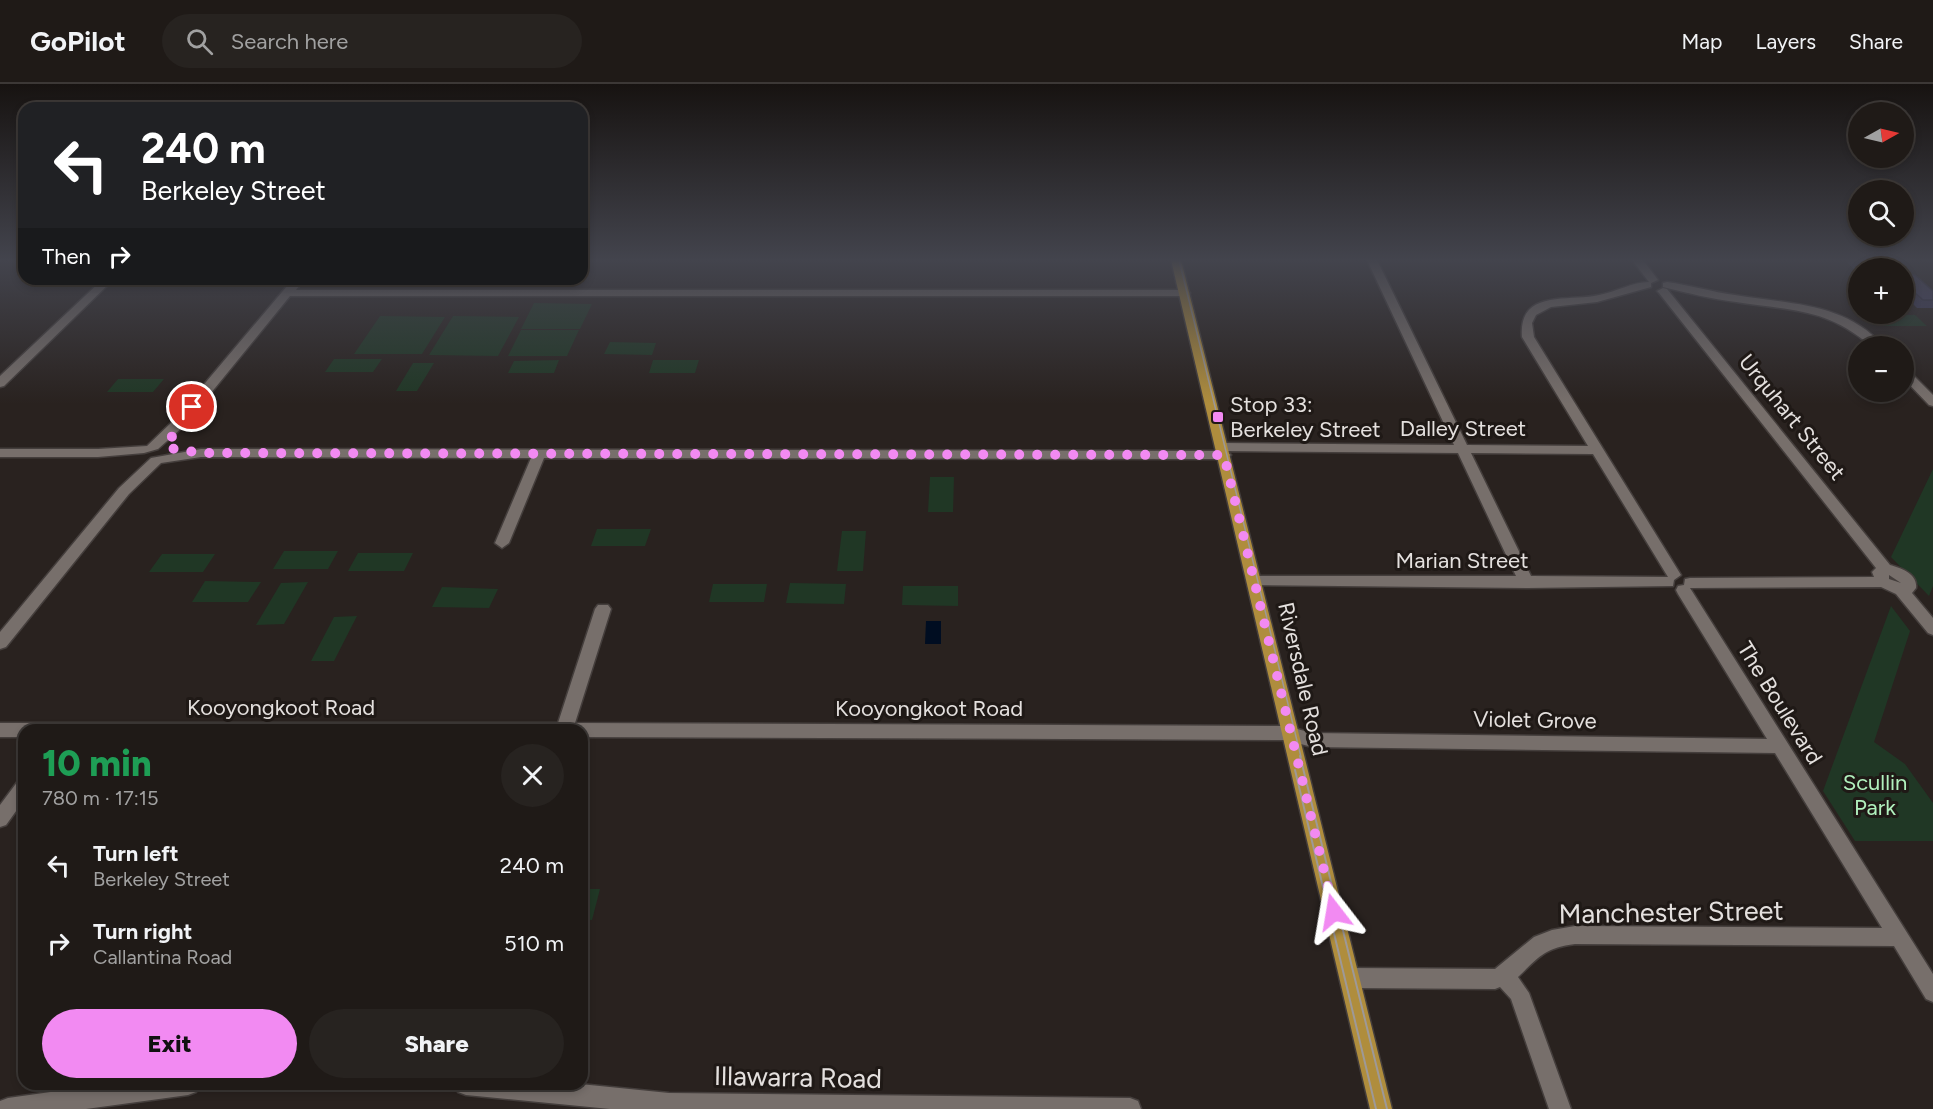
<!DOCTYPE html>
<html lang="en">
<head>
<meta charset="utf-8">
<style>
	body { margin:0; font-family:Figtree,sans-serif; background:#272320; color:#f1f3f6; height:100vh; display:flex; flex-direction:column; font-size:22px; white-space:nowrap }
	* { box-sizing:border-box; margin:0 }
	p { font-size:20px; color:#a1a1a1 }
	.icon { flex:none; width:33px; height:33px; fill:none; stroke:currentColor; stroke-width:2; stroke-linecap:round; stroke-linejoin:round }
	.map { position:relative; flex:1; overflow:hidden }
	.drawer { position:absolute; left:18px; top:640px; width:570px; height:366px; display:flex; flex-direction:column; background:#1f1a17; border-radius:18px; box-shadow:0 3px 9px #0003,0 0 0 2px #3c3836 }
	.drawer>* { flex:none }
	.guide { position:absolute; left:18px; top:18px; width:570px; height:183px; border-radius:18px; box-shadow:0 3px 9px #0003,0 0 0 2px #3c3836; background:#202124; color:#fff; overflow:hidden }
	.needle { width:39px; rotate:82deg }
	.tools { position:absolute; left:1848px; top:18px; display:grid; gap:12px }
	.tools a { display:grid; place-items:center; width:66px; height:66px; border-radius:50%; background:#1f1a17; box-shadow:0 3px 9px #0003,0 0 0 2px #3c3836; font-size:30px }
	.pin { position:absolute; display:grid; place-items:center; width:51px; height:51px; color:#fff; margin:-26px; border:3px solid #fff; border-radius:50%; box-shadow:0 2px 6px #0007 }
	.me { position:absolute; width:66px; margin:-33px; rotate:346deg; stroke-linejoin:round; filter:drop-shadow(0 0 4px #0008) }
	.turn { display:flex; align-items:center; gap:21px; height:126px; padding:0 24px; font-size:27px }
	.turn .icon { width:78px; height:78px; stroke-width:2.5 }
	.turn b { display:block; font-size:42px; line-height:51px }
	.then { display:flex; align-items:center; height:57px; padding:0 24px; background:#0003; gap:12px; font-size:22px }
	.round { display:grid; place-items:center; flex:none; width:63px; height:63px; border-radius:32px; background:#272320 }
	.head { display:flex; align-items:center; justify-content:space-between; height:102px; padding:0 24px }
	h1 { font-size:36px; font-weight:800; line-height:45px; color:#1e9e55 }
	.cta { display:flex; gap:12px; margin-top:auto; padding:12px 24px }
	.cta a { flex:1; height:69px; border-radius:36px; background:#f28af2; color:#111; font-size:24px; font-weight:800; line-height:69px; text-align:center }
	.cta a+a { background:#272320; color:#f1f3f6 }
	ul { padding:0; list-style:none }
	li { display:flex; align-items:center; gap:18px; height:78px; padding:0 24px }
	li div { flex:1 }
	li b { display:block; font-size:22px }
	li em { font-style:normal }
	header { display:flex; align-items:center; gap:36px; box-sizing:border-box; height:84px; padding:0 30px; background:#1f1a17; border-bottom:2px solid #3c3836 }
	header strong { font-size:28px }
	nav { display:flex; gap:33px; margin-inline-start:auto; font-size:21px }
	.search { width:420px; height:54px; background:#272320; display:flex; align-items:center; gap:15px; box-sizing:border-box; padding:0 21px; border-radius:33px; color:#a1a1a1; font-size:22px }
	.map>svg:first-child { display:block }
	.green { fill:#203725 }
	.water { fill:#000d21 }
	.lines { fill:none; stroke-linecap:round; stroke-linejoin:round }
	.minor-casing { stroke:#443e3c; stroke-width:3 }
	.major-casing { stroke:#443e3c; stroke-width:3 }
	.minor { fill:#776f6b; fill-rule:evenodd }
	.major { fill:#af8d3d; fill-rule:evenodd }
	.tram-far1 { stroke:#9e9997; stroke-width:1.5 }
	.tram { stroke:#9e9997; stroke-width:2 }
	.wall { fill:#3d3b5e }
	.shaded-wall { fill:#32304c }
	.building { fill:#47456d; stroke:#32304c; stroke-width:1.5 }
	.route { stroke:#f28af2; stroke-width:10; stroke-dasharray:0 18 }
	.poi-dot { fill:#f28af2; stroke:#1f1916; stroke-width:2 }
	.labels { text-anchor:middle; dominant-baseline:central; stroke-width:6; stroke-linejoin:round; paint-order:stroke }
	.poi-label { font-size:22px; fill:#e4e0de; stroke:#1f1916; text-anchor:start }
	.street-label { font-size:22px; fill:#e4e0de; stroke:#1f1916 }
	.park-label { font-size:22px; fill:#b1f1be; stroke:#1f1916 }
	.near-street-label { font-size:27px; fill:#e4e0de; stroke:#1f1916 }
</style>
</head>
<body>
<header>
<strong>GoPilot</strong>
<div class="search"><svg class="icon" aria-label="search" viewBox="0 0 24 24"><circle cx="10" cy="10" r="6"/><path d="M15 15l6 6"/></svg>Search here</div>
<nav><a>Map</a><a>Layers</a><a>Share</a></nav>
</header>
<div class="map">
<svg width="1933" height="1025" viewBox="0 0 1933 1025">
	<rect width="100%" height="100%" fill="#29221f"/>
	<path class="green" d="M534 219 591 220H592L580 245H521Z
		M1872 231H1915L1927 242H1883Z
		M380 232 445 233 422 270H354Z
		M453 232 519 233 498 272 429 271Z
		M521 246H579L567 272H508Z
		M610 258 656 259 652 271 604 270Z
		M334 275H382L373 288H325Z
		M559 276 554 289H508L514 277Z
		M653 276H699L695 289H649Z
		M413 279H434L417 307H396Z
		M118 295H164L153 308H107Z
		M1933 385V502L1929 512 1891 473Z
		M930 393H954L953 428H928Z
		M597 445H651L645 462H591Z
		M842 447H866L863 487H837Z
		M284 467H338L328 485H273Z
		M358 469H413L404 487H348Z
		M162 470H215L203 488H149Z
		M205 497 261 498 248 518H192Z
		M308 498 284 540 256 541 281 499Z
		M790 499 846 500 844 520 786 519Z
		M713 500H767L764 518H709Z
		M903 502H958V522L902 521Z
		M442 503 498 505 489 524 432 523Z
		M1891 522 1910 547 1874 658 1905 680 1933 719V757H1855L1823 707Z
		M357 532 334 577H311L334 533Z
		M582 805H600L592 836 582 835Z"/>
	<path class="water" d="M926 537H941V560H925Z"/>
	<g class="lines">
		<defs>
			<path id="minor" d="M1367 176H1377L1467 361 1588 362 1522 253C1518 205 1568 218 1599 211 1616 208 1632 198 1649 198L1632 176H1643L1658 196 1651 199V203L1597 218 1551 223 1536 231 1532 239 1534 253 1681 491 1674 496 1673 502 1527 504 1250 501 1248 497 1250 493 1255 492H1516L1458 369 1225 367 1231 371 1224 375 544 374 509 459 502 464 495 459 531 374 201 373 161 379 129 410 6 563 0 565V548L119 404 151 374 201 365 1221 367 1215 363 1222 359 1454 361ZM1471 369 1593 370 1668 493 1531 492Z
				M103 195H114L4 302 0 303V292Z
				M293 195H304L296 206H1184L1190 209 1184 212H290L184 342 158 365 144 369 98 373H0V365H98L147 362 174 336Z
				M1667 198C1690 201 1712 208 1735 211 1786 220 1846 218 1883 262H1871C1825 223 1792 227 1736 218 1712 215 1687 209 1663 203V199Z
				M1663 204 1667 205 1890 481C1901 484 1918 490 1916 504L1912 509 1933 534V551L1928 549 1896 510 1881 503 1690 504 1933 890V918L1926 915 1894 862 1575 860C1544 864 1539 873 1518 893L1529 909 1571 1025H1549L1511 915 1500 903 1495 905 1350 904 1343 901 1340 894 1343 887 1350 884 1495 885 1534 853 1552 846 1575 842 1882 844 1775 669 1312 663 1286 656 582 653V646H24V653H0V639H558L595 525 598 521H608L611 525 575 639 1286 642 1312 649 1767 655 1678 510 1676 506 1678 502 1684 501 1685 495 1690 494 1874 493 1872 488 1876 484 1659 209 1657 207ZM1889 491 1901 499 1889 495Z
				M1904 285 1908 286 1933 311V322L1929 321 1904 295Z
				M24 695V716L6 741 0 743V721L18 697Z
				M107 1000H198L196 1008 188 1011 86 1025H0V1017L8 1014Z
				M456 1000H580L669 1009 1130 1014 1138 1017 1141 1025H610L466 1011 458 1008Z"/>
			<path id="major" d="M1171 176H1181L1392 1025H1370Z"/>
		</defs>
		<use href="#minor" class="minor-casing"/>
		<use href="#major" class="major-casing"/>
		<use href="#minor" class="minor"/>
		<use href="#major" class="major"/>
		<path class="tram-far1" d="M1179 176 1301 673"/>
		<path class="tram" d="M1300 672 1387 1025
			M1295 686 1376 1025"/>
	</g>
	<path class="wall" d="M1845 176H1893L1888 184H1858V189Z
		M1923 176H1933V179Z
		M1904 191 1933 207V224H1917L1904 211Z"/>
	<path class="shaded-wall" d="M1889 176H1893L1888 184H1876Z"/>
	<path class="building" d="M1868 176H1889L1876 184Z
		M1904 191H1915L1933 207V216H1923L1904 199Z"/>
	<linearGradient id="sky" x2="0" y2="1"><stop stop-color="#171311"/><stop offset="0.55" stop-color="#43444d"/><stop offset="1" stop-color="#43444d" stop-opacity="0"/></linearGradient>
	<rect width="1933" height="320" fill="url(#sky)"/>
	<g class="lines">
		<path class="route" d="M192 323 179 339 167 362 169 364 201 369 1224 371 1334 828"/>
	</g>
	<rect class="poi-dot" x="1212" y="327" width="12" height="12" rx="3"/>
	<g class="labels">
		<g class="poi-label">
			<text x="1230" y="320">Stop 33:<tspan x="1230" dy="25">Berkeley Street</tspan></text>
		</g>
		<g class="street-label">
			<text transform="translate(1792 333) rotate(51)">Urquhart Street</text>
			<text x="1463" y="344">Dalley Street</text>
			<text x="1462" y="476">Marian Street</text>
			<text transform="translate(1303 595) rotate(77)">Riversdale Road</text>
			<text transform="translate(1780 619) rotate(58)">The Boulevard</text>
			<text x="281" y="623">Kooyongkoot Road</text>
			<text x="929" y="624">Kooyongkoot Road</text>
			<text transform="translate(1535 636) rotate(1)">Violet Grove</text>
		</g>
		<g class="park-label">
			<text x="1875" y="698">Scullin<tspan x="1875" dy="25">Park</tspan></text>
		</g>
		<g class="near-street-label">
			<text transform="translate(1671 828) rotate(-1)">Manchester Street</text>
			<text transform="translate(798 993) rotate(1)">Illawarra Road</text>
		</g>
	</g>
</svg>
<div class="tools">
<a><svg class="needle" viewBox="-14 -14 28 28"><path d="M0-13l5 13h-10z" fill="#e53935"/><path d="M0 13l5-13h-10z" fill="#a1a1a1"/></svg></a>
<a><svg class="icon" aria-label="search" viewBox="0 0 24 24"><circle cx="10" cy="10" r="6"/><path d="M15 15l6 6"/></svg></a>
<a>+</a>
<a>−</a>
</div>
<div class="pin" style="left:192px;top:323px;background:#d93025"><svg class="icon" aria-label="arrive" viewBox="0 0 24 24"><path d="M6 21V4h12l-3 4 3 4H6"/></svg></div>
<svg class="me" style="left:1334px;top:828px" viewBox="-20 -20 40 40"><path d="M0-17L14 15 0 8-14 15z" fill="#f28af2" stroke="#fff" stroke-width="4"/></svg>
<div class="guide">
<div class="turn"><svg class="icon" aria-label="left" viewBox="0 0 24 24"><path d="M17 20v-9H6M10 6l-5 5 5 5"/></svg><div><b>240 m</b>Berkeley Street</div></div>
<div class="then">Then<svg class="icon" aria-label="right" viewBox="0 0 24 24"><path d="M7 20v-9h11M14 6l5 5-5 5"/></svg></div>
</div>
<section class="drawer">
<div class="head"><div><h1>10 min</h1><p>780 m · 17:15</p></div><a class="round"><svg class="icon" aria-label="close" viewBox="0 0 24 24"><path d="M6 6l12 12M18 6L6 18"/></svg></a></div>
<ul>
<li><svg class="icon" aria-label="left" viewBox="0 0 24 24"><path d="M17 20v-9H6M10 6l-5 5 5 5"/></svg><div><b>Turn left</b><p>Berkeley Street</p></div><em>240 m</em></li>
<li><svg class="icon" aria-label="right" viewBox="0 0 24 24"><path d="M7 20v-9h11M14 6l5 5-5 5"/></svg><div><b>Turn right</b><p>Callantina Road</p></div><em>510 m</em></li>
</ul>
<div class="cta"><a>Exit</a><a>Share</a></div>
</section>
</div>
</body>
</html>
